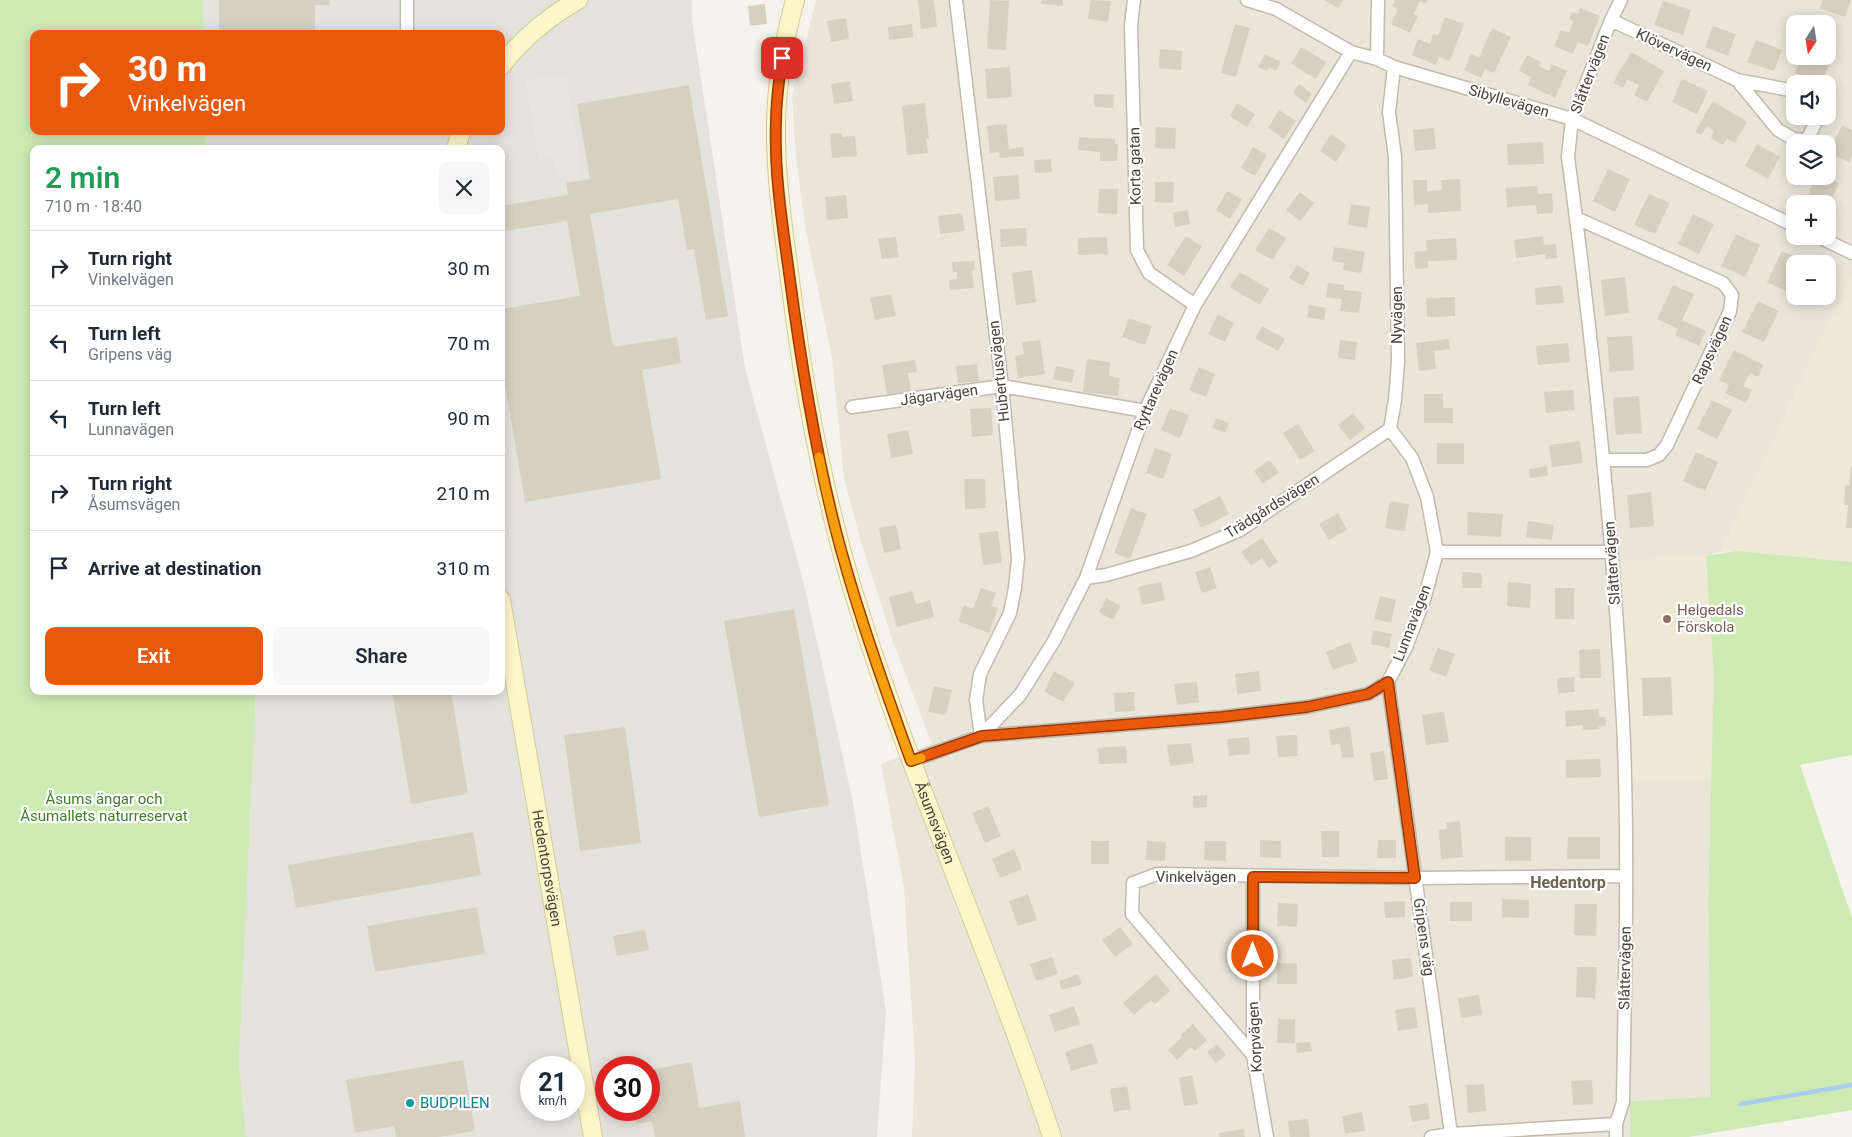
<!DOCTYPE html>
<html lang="en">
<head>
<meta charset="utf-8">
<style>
	body { margin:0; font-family:Roboto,sans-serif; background:#f6f6f7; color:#1f2937; height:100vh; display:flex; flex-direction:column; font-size:19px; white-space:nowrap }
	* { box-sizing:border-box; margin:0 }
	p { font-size:16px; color:#747a83 }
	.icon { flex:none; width:28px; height:28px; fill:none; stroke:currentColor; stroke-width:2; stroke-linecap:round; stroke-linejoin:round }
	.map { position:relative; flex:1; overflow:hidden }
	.details { position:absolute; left:30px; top:145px; width:475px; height:550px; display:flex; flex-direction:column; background:#fff; border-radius:10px; box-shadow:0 2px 12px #0003 }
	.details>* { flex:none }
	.banner { position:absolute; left:30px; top:30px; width:475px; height:105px; border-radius:10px; box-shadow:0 2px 12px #0003; background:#ea580c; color:#fff; overflow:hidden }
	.needle { width:32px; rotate:192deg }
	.buttons { position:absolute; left:1786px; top:15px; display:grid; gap:10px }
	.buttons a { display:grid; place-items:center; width:50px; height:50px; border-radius:10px; background:#fff; box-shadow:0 2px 12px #0003; font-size:25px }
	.speed { position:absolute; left:520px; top:1056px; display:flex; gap:10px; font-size:25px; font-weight:700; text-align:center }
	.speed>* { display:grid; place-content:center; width:65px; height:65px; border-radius:50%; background:#fff; box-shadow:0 2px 12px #0003; line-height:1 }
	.speed small { font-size:12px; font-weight:400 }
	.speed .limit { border:8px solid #d22; background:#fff; color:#111 }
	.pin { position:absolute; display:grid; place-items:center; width:42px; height:42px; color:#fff; margin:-21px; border-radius:10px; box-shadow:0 2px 8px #0006 }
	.me { position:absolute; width:55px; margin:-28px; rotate:0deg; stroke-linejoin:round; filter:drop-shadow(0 0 4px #0008) }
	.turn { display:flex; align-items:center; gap:18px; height:105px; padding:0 15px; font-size:22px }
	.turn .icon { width:65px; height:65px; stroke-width:2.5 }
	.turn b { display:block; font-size:35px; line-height:42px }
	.round { display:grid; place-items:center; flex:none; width:52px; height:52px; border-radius:10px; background:#f6f6f7 }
	.summary { display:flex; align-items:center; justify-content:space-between; height:85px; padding:0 15px }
	h1 { font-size:30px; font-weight:600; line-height:38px; color:#1e9e55 }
	.cta { display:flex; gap:10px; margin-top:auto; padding:10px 15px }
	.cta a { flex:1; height:58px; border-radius:10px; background:#ea580c; color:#fff; font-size:20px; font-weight:600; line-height:58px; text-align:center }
	.cta a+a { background:#f6f6f7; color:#1f2937 }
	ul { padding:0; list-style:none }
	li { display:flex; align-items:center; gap:15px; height:75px; padding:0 15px; border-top:1px solid #e0e1e3 }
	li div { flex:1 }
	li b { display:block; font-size:19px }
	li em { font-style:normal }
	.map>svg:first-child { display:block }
	.residential { fill:#e9e5d9; fill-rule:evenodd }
	.industrial { fill:#e5e2dc; fill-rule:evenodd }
	.education { fill:#eee9d5 }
	.green { fill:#cde9b4 }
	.parking { fill:#e7e5e2 }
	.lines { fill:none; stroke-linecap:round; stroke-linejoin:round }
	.stream { stroke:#a8cdf1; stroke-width:4.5 }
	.building { fill:#d7d0c0 }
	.street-casing { stroke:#c1bbad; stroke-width:15 }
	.secondary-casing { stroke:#d4c99a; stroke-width:20 }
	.street { stroke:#fff; stroke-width:12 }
	.secondary { stroke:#fef6cb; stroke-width:18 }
	.route-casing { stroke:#983908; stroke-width:12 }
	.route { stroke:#ea580c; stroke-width:9 }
	.slow { stroke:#f59e0b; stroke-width:9 }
	.education-dot { fill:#8d6e63; stroke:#fff; stroke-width:2 }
	.culture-dot { fill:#0f9aa8; stroke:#fff; stroke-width:2 }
	.labels { text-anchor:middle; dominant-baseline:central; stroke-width:4.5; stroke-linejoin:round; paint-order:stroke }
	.street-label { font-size:15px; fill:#494438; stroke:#fff }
	.education-label { font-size:15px; fill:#785e54; stroke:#fff; text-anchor:start }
	.park-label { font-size:15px; fill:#437c2b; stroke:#fff }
	.culture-label { font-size:15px; fill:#0d838f; stroke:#fff; text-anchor:start }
	.neighbourhood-label { font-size:16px; font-weight:bold; fill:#6c634f; stroke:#fff }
</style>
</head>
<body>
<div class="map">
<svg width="1852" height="1137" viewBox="0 0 1852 1137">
	<rect width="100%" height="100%" fill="#f5f3eb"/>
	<path class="residential" d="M816 0H1852V275L1721 552 1706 556 1714 678 1708 904 1711 1097 1630 1101V1137H912L915 1062 904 888 881 764 932 744 892 639 860 538 844 478 832 358 806 231 796 158 792 96ZM1795 24H1828V56H1795ZM1795 84H1828V116H1795ZM1795 144H1828V176H1795ZM1795 204H1828V236H1795ZM1795 264H1828V296H1795Z"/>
	<path class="industrial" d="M203 0H692V20L745 368 804 584 853 802 886 1011 877 1137H246L239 1062 256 691H501V149H207L206 131H501V34H204ZM531 1068H574V1110H531ZM606 1068H649V1110H606Z"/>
	<path class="education" d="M1852 275V562L1737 551 1721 552Z
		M1706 556 1714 678 1712 779 1631 782 1620 560Z"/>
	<path class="green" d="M0 0H203L204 34H34V131H206L207 149H34V691H256L239 1062 246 1137H0Z
		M1737 551 1852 562V755L1800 765 1852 918V1110L1688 1137H1630V1101L1711 1097 1708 904 1714 678 1706 556Z"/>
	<path class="parking" d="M566 74 582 174 556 177 553 157 539 159 525 80Z"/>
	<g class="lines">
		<path class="stream" d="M1741 1104 1852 1085"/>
	</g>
	<path class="building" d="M219 0H330V5H315V34L219 33Z
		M918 0H934L937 27 921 29Z
		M990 0 1009 1 1006 50 987 49Z
		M1042 0H1063V6L1041 4Z
		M1091 0 1111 1 1108 22 1088 19Z
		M1324 0H1343L1338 8Z
		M1395 0H1428L1426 4 1420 1 1414 14 1418 16 1410 33 1391 24 1398 9 1392 6Z
		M1823 0H1851L1845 17 1820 8Z
		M1663 1 1691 10 1683 35 1654 25Z
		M765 4 767 24 750 26 748 6Z
		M1580 8 1600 16 1588 46 1578 42 1573 54 1554 46 1561 30 1569 33 1573 21 1569 19 1572 12 1578 14Z
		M1445 17 1464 24 1450 61 1439 57 1436 65 1412 55 1418 39 1430 44 1433 34 1438 36Z
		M846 18 849 39 831 42 827 21Z
		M912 24 913 37 889 40 888 27Z
		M1235 24 1250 28 1236 77 1221 73Z
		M1713 26 1736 34 1728 56 1705 47Z
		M1492 28 1511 37 1494 73 1485 69 1481 78 1464 70 1471 54 1479 58Z
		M1756 40 1782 50 1774 71 1747 62Z
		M1301 47 1326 62 1316 79 1291 64Z
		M1160 49 1182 51 1181 70 1159 68Z
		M1631 52 1664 71 1647 102 1634 95 1639 85 1627 79 1623 88 1613 83Z
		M1265 54 1281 62 1276 71 1269 67 1267 71 1258 67Z
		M1527 55 1541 62 1539 66 1549 71 1552 64 1567 71 1555 98 1528 85 1531 77 1519 71Z
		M1802 56H1817L1830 62 1821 83 1795 73Z
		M1010 67 1012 97 987 99 985 69Z
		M1682 79 1708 91 1697 114 1672 102Z
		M850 81 853 101 834 104 831 84Z
		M1299 84 1312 94 1306 103 1293 93Z
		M689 85 728 316 706 320 694 249 687 250 678 199 590 214 613 347 677 337 681 363 642 370 661 479 525 502 501 361V309L580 296 567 221 501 232V206L568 195 566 183 590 179 577 104Z
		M1094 94 1114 95 1113 108 1094 107Z
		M1713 101 1747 122 1735 143 1727 139 1723 145 1711 138 1714 131 1707 126 1701 135 1695 132Z
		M925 103 929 139H926L928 153 907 155 902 106Z
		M1237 103 1255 114 1247 127 1230 116Z
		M1279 110 1296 121 1284 139 1268 128Z
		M1006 124 1009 149 1023 147 1024 156 1000 158 999 152 990 153 987 126Z
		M1842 125 1852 130V155L1849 162 1828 153Z
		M1156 127 1176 128 1175 149 1155 148Z
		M1434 128 1436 149 1415 151 1413 130Z
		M842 133V137L855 136 857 156 832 158 830 134Z
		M1331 134 1347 145 1336 162 1320 151Z
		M1079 137 1115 139V144H1118L1117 161H1100V152L1078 150Z
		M1543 142 1544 164 1508 165 1507 144Z
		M1757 144 1780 157 1768 179 1745 166Z
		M1253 147 1267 155 1255 176 1241 168Z
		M1051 159 1052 172 1035 173 1034 160Z
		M1608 169 1630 179 1615 212 1593 201Z
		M1018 175 1020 199 995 201 993 177Z
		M1817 176H1825L1839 183 1828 210V204H1816L1806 199Z
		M1460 179 1461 211 1428 213V204L1414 205 1413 180H1427V191L1442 190 1441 180Z
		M1155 182H1174L1173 203 1155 202Z
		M1537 186 1538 194 1552 193 1553 213 1537 214 1536 205 1507 207 1506 188Z
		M1099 189H1118L1117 214 1098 213Z
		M1227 191 1242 199 1230 219 1216 210Z
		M1300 192 1314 203 1300 221 1286 210Z
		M1649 194 1670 203 1655 234 1634 225Z
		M846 195 848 218 827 220 825 197Z
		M1351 204 1370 207 1367 228 1348 225Z
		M1188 210 1190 224 1175 227 1173 213Z
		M962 213 965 231 940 234 938 216Z
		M1693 214 1714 224 1699 254 1678 244Z
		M1026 228 1027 246 1001 247 1000 229Z
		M1269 228 1286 238 1273 260 1255 250Z
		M1736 234 1760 245 1745 277 1721 266Z
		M1186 236 1202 246 1184 276 1167 265Z
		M1543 236 1544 245 1556 244 1557 258 1546 259 1545 254 1516 258 1514 240Z
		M896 237 899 257 882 259 878 239Z
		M1107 237 1108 254 1078 255V238Z
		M1456 238 1457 260 1428 261V268L1415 269 1414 252 1427 251 1426 240Z
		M1334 247 1365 252 1361 273 1343 270 1344 263 1332 261Z
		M1782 251 1802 261 1801 264H1795V275L1787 292 1767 282Z
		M974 261 975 270 972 271 974 288 950 290 949 280 957 279V272H953L952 262Z
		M1297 265 1310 273 1303 286 1289 278Z
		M1032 270 1036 302 1016 305 1012 273Z
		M1240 272 1269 289 1260 305 1230 287Z
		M1625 277 1629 313 1605 316 1601 280Z
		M1328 283 1344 285V290L1362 292 1359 313 1340 311 1342 299 1326 297Z
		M1562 285 1564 303 1536 305 1535 288Z
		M1673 285 1694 294 1682 320 1706 331 1699 346 1675 335 1678 329 1657 319Z
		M891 294 896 316 875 320 870 298Z
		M1455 297V316L1427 317 1426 298Z
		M1758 301 1779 311 1764 342 1742 332Z
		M1309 305 1326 308 1324 320 1307 317Z
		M1218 314 1234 323 1225 342 1208 334Z
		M1129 318 1152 326 1145 345 1122 337Z
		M1262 326 1285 339 1278 351 1255 338Z
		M1632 336 1634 370 1610 372 1607 337Z
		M1449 339 1450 349 1434 351 1436 369 1419 371 1416 343Z
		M1040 340 1045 374 1018 378 1015 356 1024 354 1022 342Z
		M1340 340 1357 342 1355 360 1338 358Z
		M1568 343 1570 362 1538 365 1536 346Z
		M1734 350 1764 365 1758 377 1750 373 1743 386 1752 390 1746 403 1725 393 1729 385 1719 380Z
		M1087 359 1110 362 1109 376 1120 378 1118 396 1083 392Z
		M915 360 917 372 908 373 911 391 887 394 882 365Z
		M977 364 979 381 958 383 956 366Z
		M1056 366 1075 370 1072 383 1053 379Z
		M1199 367 1215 374 1206 397 1189 390Z
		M1573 390 1575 410 1546 413 1544 392Z
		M1424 394H1443V408H1453V423H1424Z
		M1639 396 1642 433 1616 435 1613 398Z
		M1712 400 1732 410 1717 439 1697 429Z
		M991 408 993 435 972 437 970 409Z
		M1170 408 1189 415 1180 438 1161 430Z
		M1353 413 1365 428 1350 440 1338 425Z
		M1216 418 1229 423 1225 433 1212 428Z
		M1298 424 1315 451 1300 460 1283 433Z
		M908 430 913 454 891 458 887 434Z
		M1580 441 1583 463 1552 467 1549 445Z
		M1437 443H1464V464H1437Z
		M1155 448 1172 454 1163 479 1146 473Z
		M1696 452 1718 462 1705 491 1683 481Z
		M1269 460 1279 472 1263 484 1254 471Z
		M1547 466 1548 476 1530 478 1529 469Z
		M1851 466H1852V528H1846L1848 505H1844L1845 485 1849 486Z
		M964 479H985L986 508 965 509Z
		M1651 492 1654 526 1630 528 1627 495Z
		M1220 496 1229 514 1201 528 1193 510Z
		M1390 501 1409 504 1405 531 1385 528Z
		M1131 508 1147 514 1130 559 1114 553Z
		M1468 512 1503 514 1501 537 1467 535Z
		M1338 513 1347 530 1329 540 1319 524Z
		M1528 521 1554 525 1552 540 1526 537Z
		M896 525 901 549 884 553 879 528Z
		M998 531 1002 563 983 565 979 533Z
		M1262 538 1278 562 1269 568 1262 558 1251 566 1241 552Z
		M1210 567 1217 588 1202 593 1195 572Z
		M1462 572 1482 573V588H1462Z
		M1161 582 1165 600 1142 605 1138 587Z
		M1508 582 1531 584 1530 608 1507 606Z
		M981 588 996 593 991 606 998 608 989 633 958 621 964 605 973 609Z
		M1555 588H1574V619H1555Z
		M912 591 916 604 930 600 934 617 897 627 889 597Z
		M1380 596 1396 600 1391 623 1374 619Z
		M1106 598 1121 606 1113 620 1099 612Z
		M794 609 829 805 759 817 724 621Z
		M1373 630 1392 634 1389 648 1371 644Z
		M1350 642 1358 661 1333 670 1326 652Z
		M1438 648 1455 654 1446 677 1429 670Z
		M1600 649 1601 678H1580L1579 650Z
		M1054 671 1075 683 1063 702 1044 691Z
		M1259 671 1261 691 1237 694 1235 674Z
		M1574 677 1575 692 1558 693 1557 678Z
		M1671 677 1673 715 1643 716 1642 678Z
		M1197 682 1199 702 1177 705 1174 684Z
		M934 686 952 690 946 715 928 712Z
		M392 691H451L468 794 411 804Z
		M1134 692 1135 711 1115 712 1114 693Z
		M1598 709 1599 717H1605L1606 726H1599V729L1583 730V725L1566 727 1565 711Z
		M1444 712 1449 742 1426 745 1422 715Z
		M1350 726 1354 757 1342 758 1340 744 1331 745 1329 730Z
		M625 727 641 843 580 851 564 735Z
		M1297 735 1298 756 1278 757 1276 736Z
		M1249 737 1250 754 1229 756 1227 739Z
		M1191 743 1194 763 1170 766 1167 745Z
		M1126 746 1127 763 1099 764 1098 748Z
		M1384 751 1388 779 1374 781 1370 753Z
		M1600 759 1601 777 1566 778V760Z
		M1207 795V807L1193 808V796Z
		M988 806 1001 836 985 843 972 813Z
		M1460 821 1463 857 1441 859 1439 830 1447 829 1446 823Z
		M1321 831H1339V857H1322Z
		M473 832 481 875 296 908 288 865Z
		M1505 837H1531V861H1505Z
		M1568 837H1600V859H1567Z
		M1260 840 1281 841V858L1260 857Z
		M1378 840H1396V858H1377Z
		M1091 841H1109V864H1091Z
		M1147 841 1166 842 1165 861 1146 860Z
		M1205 841H1226V861L1204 860Z
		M1014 849 1022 869 1000 878 992 859Z
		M1028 894 1037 920 1018 926 1009 901Z
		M1502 899 1529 900V918L1502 917Z
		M1405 901V917L1385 918 1384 902Z
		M1450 902H1472V921H1450Z
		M1278 903 1298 904 1297 927 1277 926Z
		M1575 904H1597L1596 936 1574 935Z
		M477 907 485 954 375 972 367 926Z
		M1120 927 1133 944 1115 957 1102 940Z
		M645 930 649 950 617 956 613 936Z
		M1052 957 1058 974 1036 981 1030 964Z
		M1411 958 1413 977 1394 980 1392 960Z
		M1277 963H1297V984H1277Z
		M1577 967H1597L1595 998 1576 997Z
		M1078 974 1082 984 1062 990 1059 981Z
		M1156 974 1170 991 1155 1004 1151 1000 1134 1015 1123 1003Z
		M1479 995 1482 1015 1461 1018 1458 998Z
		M1074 1006 1080 1024 1055 1032 1049 1015Z
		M1415 1007 1418 1028 1398 1031 1395 1010Z
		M1278 1019H1295V1043H1277Z
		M1193 1024 1207 1040 1195 1051 1191 1047 1177 1060 1168 1050 1182 1037 1181 1035Z
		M1310 1042 1312 1051 1297 1053 1296 1043Z
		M1092 1043 1098 1063 1071 1071 1065 1052Z
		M1217 1044 1226 1055 1216 1063 1207 1052Z
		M463 1060 475 1131 438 1137H396L394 1126 355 1133 346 1080Z
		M692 1062 699 1108 740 1101 745 1137H655L652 1121 637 1124 634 1110H649V1070Z
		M1192 1075 1198 1104 1184 1106 1179 1078Z
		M1592 1080 1593 1104 1573 1105 1571 1081Z
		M1484 1084 1486 1111 1468 1113 1466 1085Z
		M1127 1086 1131 1109 1114 1112 1110 1089Z
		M1428 1103 1430 1119 1412 1122 1409 1106Z
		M1362 1112 1365 1131 1345 1134 1342 1116Z
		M1308 1119 1310 1137H1290L1288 1121Z
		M1244 1129 1245 1137H1220L1219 1133Z"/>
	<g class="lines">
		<defs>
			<path id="street" d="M407 0V34
				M956 0 1002 386 1018 558 1015 588 1010 613 980 674 976 700 981 736
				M1134 0 1131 25 1137 250 1149 273 1195 305
				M1247 0 1276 9 1351 52 1377 59 1394 67 1572 119 1795 226
				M1611 20 1737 80 1795 91
				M1377 59 1378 0
				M1394 67 1389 112 1395 157 1398 362 1395 400 1390 429 1412 458 1427 497 1437 552
				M1737 80 1778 130 1794 139 1807 140 1819 116
				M1576 218 1723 283 1732 295 1730 311 1667 445 1659 455 1647 460H1604
				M1817 236 1852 253
				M852 407 1002 386 1145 411
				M1086 578 1106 575 1191 551 1240 530 1390 429
				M1388 682 1451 1134
				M981 736 1020 695 1054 641 1086 578 1145 411 1195 305 1351 52
				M911 761 981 736 1222 717 1307 707 1368 694 1388 682 1406 647 1424 600 1437 552H1612
				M1253 877V1055L1267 1137
				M1253 1055 1132 914 1133 883 1157 874 1415 878 1626 876
				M1431 1137 1451 1134 1616 1124
				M1616 1137V1124L1623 1102C1625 975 1629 848 1623 721 1613 532 1593 344 1568 157L1572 119 1611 20 1621 0"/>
			<g id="secondary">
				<path id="s1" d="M795 0C784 40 777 81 776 123 775 178 784 234 791 288 805 398 826 508 860 613 901 743 954 869 1002 997 1019 1043 1037 1090 1052 1137"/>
				<path d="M501 66C522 39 548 17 578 0"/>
				<path d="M456 149 461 131"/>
				<path id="s2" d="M501 600 593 1137"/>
			</g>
		</defs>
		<use href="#street" class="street-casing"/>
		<use href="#secondary" class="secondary-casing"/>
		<use href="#street" class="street"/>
		<use href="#secondary" class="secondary"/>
	</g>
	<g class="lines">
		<defs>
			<path id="route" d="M782 58C779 80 776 101 776 122 774 175 783 228 790 280 802 370 817 462 841 550 861 622 886 692 911 761L982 736 1222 717 1307 707 1368 694 1388 682 1415 878 1253 877V956"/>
		</defs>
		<use href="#route" class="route-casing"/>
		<use href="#route" class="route"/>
		<path class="slow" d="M819 457C839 561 875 662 911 761L921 758"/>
	</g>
	<circle class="education-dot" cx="1667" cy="619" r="5"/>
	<circle class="culture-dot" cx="410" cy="1103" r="5"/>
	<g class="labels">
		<g class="street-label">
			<text transform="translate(1674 50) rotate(25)">Klövervägen</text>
			<text transform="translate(1590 74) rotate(-69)">Slåttervägen</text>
			<text transform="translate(1509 101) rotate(16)">Sibyllevägen</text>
			<text transform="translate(1135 166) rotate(-91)">Korta gatan</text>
			<text transform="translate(1397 315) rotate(-90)">Nyvägen</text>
			<text transform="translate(1712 350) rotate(-65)">Rapsvägen</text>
			<text transform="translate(999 371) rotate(-96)">Hubertusvägen</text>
			<text transform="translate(1156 390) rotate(-66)">Ryttarevägen</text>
			<text transform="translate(939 395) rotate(-8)">Jägarvägen</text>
			<text transform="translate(1272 506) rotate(-32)">Trädgårdsvägen</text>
			<text transform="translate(1612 563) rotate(-94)">Slåttervägen</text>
			<text transform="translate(1412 623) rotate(-69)">Lunnavägen</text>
			<text stroke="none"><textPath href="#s1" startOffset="846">Åsumsvägen</textPath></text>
			<text stroke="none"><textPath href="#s2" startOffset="272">Hedentorpsvägen</textPath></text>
			<text x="1196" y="877">Vinkelvägen</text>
			<text transform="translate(1424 937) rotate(82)">Gripens väg</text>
			<text transform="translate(1625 968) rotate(-89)">Slåttervägen</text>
			<text transform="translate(1255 1037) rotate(-93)">Korpvägen</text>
		</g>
		<g class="education-label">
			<text x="1677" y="610">Helgedals<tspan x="1677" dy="17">Förskola</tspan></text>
		</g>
		<g class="park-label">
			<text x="104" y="799">Åsums ängar och<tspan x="104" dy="17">Åsumallets naturreservat</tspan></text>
		</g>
		<g class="culture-label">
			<text x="420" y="1103">BUDPILEN</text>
		</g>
		<g class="neighbourhood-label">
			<text x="1568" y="882">Hedentorp</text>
		</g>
	</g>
</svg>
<div class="buttons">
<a><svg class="needle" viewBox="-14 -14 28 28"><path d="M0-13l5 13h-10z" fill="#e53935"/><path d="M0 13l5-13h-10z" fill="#747a83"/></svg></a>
<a><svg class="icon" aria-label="sound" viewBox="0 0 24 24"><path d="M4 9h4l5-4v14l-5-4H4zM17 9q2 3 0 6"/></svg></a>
<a><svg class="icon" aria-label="layers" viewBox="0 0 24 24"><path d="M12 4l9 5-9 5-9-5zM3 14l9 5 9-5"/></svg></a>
<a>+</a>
<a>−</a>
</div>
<div class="speed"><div>21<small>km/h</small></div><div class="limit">30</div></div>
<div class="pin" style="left:782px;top:58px;background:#d93025"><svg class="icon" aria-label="arrive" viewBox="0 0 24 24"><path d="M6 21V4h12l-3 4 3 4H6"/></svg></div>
<svg class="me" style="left:1253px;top:956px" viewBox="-20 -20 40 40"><circle r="17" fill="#ea580c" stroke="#fff" stroke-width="3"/><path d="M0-11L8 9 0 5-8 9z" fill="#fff"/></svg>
<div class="banner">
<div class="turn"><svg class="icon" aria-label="right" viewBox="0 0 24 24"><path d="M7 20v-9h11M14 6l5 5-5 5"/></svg><div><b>30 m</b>Vinkelvägen</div></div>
</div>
<section class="details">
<div class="summary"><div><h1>2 min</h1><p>710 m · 18:40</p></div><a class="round"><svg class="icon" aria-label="close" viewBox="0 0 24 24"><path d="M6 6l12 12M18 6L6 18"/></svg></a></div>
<ul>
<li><svg class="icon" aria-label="right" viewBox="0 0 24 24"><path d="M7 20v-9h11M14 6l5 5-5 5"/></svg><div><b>Turn right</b><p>Vinkelvägen</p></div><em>30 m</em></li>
<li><svg class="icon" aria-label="left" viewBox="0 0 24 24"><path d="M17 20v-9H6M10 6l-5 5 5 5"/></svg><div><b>Turn left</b><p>Gripens väg</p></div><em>70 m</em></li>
<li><svg class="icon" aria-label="left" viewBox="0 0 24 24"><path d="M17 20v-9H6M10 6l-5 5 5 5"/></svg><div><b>Turn left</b><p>Lunnavägen</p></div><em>90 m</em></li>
<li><svg class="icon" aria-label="right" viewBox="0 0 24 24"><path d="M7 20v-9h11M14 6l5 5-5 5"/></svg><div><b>Turn right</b><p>Åsumsvägen</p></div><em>210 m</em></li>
<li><svg class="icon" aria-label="arrive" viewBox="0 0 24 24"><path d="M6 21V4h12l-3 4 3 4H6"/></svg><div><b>Arrive at destination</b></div><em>310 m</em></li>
</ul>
<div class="cta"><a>Exit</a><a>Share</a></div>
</section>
</div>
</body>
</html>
